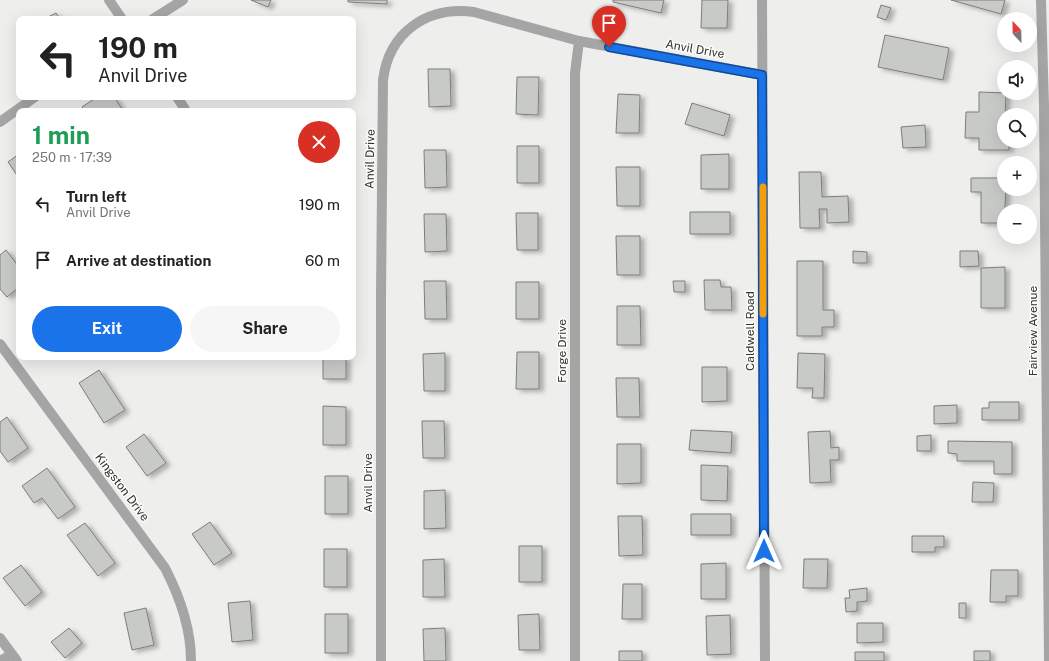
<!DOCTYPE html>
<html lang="en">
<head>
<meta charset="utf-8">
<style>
	body { margin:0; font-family:"Public Sans",sans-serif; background:#f6f6f6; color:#222; height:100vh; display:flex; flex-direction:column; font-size:15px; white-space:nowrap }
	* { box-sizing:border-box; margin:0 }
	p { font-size:13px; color:#767676 }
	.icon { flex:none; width:22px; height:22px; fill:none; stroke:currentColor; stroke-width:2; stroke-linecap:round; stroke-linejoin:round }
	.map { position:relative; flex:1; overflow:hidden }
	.drawer { position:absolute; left:16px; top:108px; width:340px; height:252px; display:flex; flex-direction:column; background:#fff; border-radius:8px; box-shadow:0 4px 16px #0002 }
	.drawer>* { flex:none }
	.banner { position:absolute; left:16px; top:16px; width:340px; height:84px; border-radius:8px; box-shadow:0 4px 16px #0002; background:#fff; color:#222; overflow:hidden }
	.needle { width:26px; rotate:338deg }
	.tools { position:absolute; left:997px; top:12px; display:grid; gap:8px }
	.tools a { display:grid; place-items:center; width:40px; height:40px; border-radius:50%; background:#fff; box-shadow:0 4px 16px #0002; font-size:20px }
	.pin { position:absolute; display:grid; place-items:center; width:34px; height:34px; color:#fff; margin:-41px -17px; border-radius:50% 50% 50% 0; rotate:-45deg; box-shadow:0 0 4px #0007 }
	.pin .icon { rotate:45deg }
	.me { position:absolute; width:44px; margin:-22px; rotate:0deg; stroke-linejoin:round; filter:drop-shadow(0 0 3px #0008) }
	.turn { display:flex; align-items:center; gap:14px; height:84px; padding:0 16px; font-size:18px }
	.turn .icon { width:52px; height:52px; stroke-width:2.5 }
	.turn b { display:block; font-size:28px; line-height:34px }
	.round { display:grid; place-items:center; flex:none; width:42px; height:42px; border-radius:21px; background:#f6f6f6 }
	.head { display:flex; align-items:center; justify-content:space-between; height:68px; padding:0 16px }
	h1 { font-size:24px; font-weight:700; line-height:30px; color:#1e9e55 }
	.cta { display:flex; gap:8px; margin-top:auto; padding:8px 16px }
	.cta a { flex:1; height:46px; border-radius:24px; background:#1a73e8; color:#fff; font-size:16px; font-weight:700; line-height:46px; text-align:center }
	.cta a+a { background:#f6f6f6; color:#222 }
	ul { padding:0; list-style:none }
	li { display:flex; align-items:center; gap:12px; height:56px; padding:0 16px }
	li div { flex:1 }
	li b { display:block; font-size:15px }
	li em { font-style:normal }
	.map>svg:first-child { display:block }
	.building { fill:#c8cac7; stroke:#7d7e7b; filter:url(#shadow) }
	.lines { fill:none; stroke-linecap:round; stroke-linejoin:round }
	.minor { stroke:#a6a5a6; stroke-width:10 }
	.route-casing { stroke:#114b97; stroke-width:10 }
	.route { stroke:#1a73e8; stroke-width:7 }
	.slow { stroke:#f59e0b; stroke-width:7 }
	.labels { text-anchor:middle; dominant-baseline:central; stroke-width:3; stroke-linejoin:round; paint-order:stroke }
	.street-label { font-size:12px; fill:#323231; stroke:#fbfdf9 }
</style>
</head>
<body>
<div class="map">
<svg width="1049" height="661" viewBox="0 0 1049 661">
	<defs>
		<filter id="shadow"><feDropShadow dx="4.5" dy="2.5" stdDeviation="2" flood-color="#0004"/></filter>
	</defs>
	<rect width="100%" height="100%" fill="#eeefec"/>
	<path class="building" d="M251 0H271L268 7Z
		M348 0H387V4L348 2Z
		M613 0H664L661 13 613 2Z
		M702 0H728L727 28H701Z
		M951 0H1005L1001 14Z
		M881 5 891 8 886 20 877 17Z
		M56 13 60 19H44Z
		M885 35 949 48 943 80 878 67Z
		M428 69H450L451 106 429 107Z
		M517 77H539L538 115 516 114Z
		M979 92 1006 93 1004 141H1009V150H979V138H965L966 112H979Z
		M618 94 640 95 639 133H616Z
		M97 97H114L122 109 119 111H85L82 107Z
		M692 103 730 115 724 136 685 124Z
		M925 125 926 147 903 148 901 127Z
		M517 146H539V183H517Z
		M424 150H446L447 187 425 188Z
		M19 154V178L8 162Z
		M729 154V189H701V155Z
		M616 167H640V206H617Z
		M799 172H821L822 197 848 196 849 222 827 223V209H819L820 228H800Z
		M971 178H1004V189H1006L1004 223H981V192H971Z
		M690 212H730V234H690Z
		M516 213H538V250H517Z
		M424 214H446L447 251 425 252Z
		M616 236H640V275H617Z
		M6 250 19 267V287L7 297 0 289V255Z
		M853 251 867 252V263H853Z
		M960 251H978L979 266 960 267Z
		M797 261H823V310H834V327H822V336H797Z
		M1005 267V308H981V268Z
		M704 280H720L721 287H731L732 310H705Z
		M424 281H446L447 319H425Z
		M673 281H685V292H674Z
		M516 282H539V319H516Z
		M617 306H640L641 345H617Z
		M517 352H539V389H516Z
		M445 353V391H424L423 354Z
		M798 353 825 354 824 398H812L813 388H797Z
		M323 357H346V379H323Z
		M702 367H727V401L702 402Z
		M99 370 125 410 104 423 79 383Z
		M616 378H639L640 417H617Z
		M989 402H1019V420H982V408H989Z
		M957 405V423L934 424V406Z
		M323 406 346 407V445H323Z
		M7 417 28 448 8 462 0 451V422Z
		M422 421H444L445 458H423Z
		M691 430 732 432 731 453 689 450Z
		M830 431 831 448 839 447V460H830L831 482 810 483 808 432Z
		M144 434 166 463 147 476 126 447Z
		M931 435V451H917V436Z
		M948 441 1012 442V474H994V461H957V454L948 453Z
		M617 444H641V483L617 484Z
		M701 465 728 466 727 501 701 500Z
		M47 468 75 507 58 519 42 498 34 503 22 486Z
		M325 476H348V514H325Z
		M973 482 994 483 993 502H972Z
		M445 490 446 528 424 529V491Z
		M691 514H731V535H691Z
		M618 516H642L643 555 619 556Z
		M210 522 232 553 214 565 192 534Z
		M85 523 115 563 98 576 67 535Z
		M912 536H944V547H935V552H912Z
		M519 546H542V582H519Z
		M324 549H347V587H324Z
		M444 559 445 597H423V560Z
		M804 559H828L827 588H803Z
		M726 563V599H701V564Z
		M21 565 42 592 25 606 3 578Z
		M991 570H1018V596H1006V602H990Z
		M623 584H642V619H622Z
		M867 588V601L857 602V611L846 612 845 598H850L849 590Z
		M250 601 253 640 232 642 228 603Z
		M959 603H966V618H959Z
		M146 608 154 645 132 650 124 613Z
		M325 614H348V653H325Z
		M539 614 540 650H519L518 615Z
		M730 615 731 654 707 655 706 616Z
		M857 623H883V642L857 643Z
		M69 628 82 643 65 658 51 642Z
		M445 628 446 661H424L423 629Z
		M619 651H642V661H619Z
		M974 651H990V661H974Z
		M855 652H884V661H855Z"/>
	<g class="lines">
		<path class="minor" d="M109 0 122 19
			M762 0 765 661
			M1041 0 1044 105 1049 661
			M153 19 183 0
			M177 97 186 111
			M0 122 35 97
			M0 344 165 568C180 597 191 628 191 661
			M0 638 17 661
			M0 661 12 654
			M381 661V296L383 80C389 32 427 6 474 12L579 41 762 75
			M575 661V73L579 41"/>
	</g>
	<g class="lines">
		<defs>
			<path id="route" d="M609 47 762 75 764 551"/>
		</defs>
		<use href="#route" class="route-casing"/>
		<use href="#route" class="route"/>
		<path class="slow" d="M763 187V314"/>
	</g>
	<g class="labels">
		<g class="street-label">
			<text transform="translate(695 49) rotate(10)">Anvil Drive</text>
			<text transform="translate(370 159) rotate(-89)">Anvil Drive</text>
			<text transform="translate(750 331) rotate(-90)">Caldwell Road</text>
			<text transform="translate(1033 331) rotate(-90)">Fairview Avenue</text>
			<text transform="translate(562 351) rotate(-90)">Forge Drive</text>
			<text transform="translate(368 483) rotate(-90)">Anvil Drive</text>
			<text transform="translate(122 487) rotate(53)">Kingston Drive</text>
		</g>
	</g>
</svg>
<div class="tools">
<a><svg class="needle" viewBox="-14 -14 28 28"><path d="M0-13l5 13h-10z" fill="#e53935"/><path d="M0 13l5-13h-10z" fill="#767676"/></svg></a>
<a><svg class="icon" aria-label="sound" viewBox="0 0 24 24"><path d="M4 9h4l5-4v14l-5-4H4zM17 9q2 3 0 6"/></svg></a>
<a><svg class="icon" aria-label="search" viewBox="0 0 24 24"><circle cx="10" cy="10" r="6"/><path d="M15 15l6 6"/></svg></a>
<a>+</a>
<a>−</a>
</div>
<div class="pin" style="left:609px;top:47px;background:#d93025"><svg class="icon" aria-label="arrive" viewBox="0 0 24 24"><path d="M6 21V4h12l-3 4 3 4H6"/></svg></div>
<svg class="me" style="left:764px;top:551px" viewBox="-20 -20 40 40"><path d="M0-17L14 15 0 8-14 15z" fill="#1a73e8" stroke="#fff" stroke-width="4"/></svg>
<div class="banner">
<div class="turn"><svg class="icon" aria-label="left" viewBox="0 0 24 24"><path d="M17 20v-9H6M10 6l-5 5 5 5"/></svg><div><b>190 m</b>Anvil Drive</div></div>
</div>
<section class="drawer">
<div class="head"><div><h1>1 min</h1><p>250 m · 17:39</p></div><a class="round" style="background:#d93025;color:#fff"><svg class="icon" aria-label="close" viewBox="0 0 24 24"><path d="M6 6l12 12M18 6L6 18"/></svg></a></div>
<ul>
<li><svg class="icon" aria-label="left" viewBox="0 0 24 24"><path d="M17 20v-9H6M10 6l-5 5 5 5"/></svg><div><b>Turn left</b><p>Anvil Drive</p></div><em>190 m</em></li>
<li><svg class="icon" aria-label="arrive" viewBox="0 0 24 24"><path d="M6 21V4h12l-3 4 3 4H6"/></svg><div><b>Arrive at destination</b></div><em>60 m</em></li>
</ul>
<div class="cta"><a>Exit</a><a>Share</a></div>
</section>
</div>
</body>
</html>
